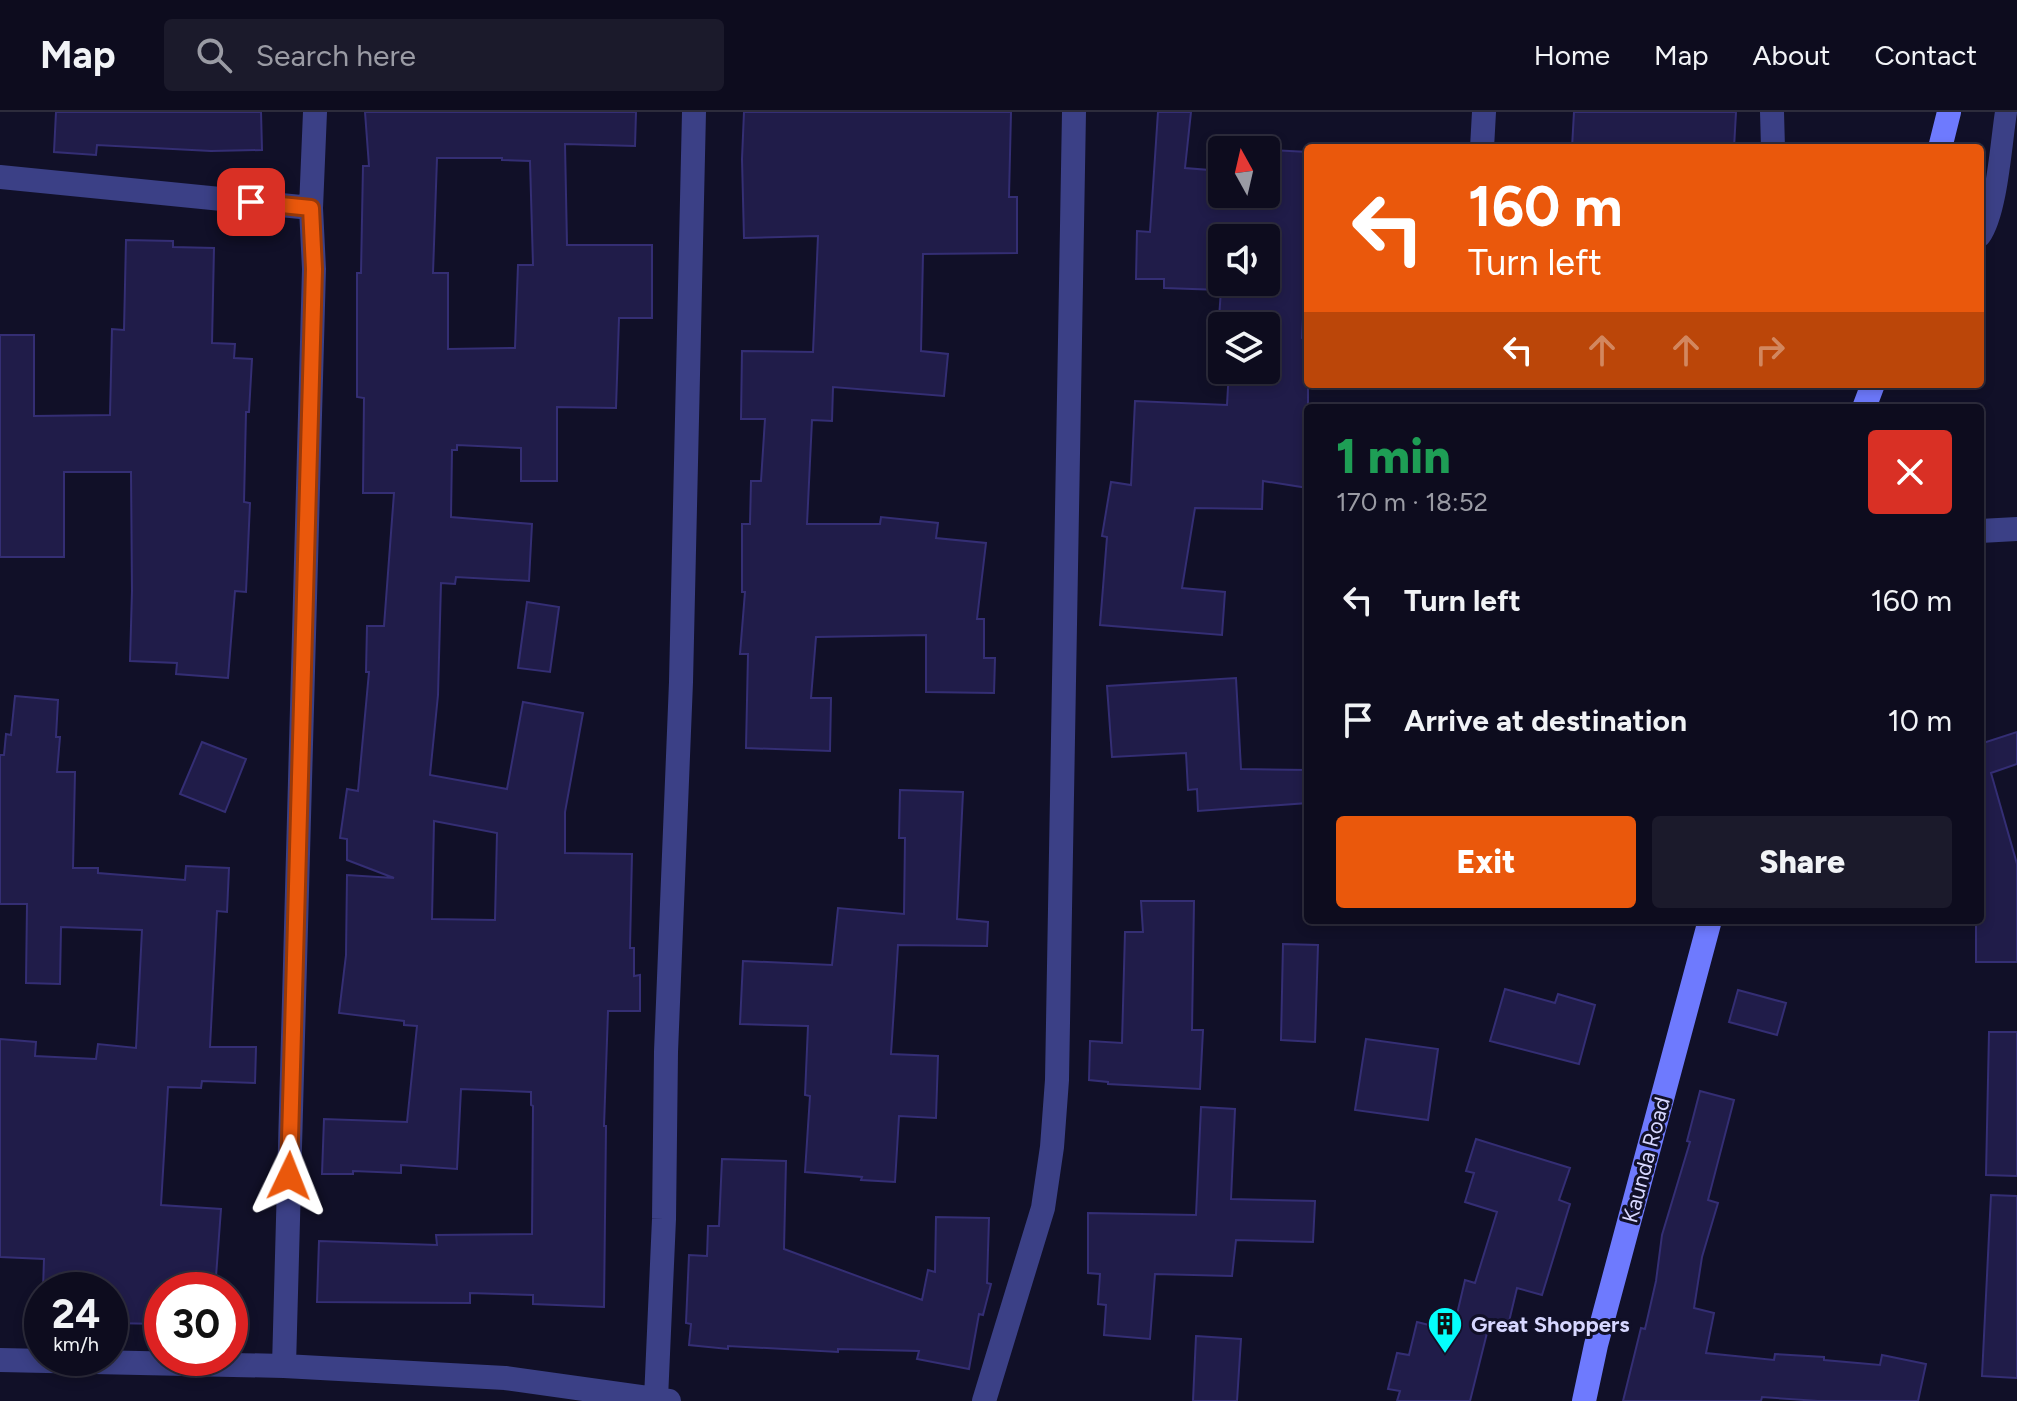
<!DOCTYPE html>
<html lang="en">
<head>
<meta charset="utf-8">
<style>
	body { margin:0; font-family:Figtree,sans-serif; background:#1b1a2b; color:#f1f3f6; height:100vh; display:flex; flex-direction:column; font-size:30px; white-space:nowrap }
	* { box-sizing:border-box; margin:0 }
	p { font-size:26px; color:#9a9ba4 }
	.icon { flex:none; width:44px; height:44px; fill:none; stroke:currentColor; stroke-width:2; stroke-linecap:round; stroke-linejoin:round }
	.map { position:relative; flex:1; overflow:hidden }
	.details { position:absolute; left:1304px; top:292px; width:680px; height:520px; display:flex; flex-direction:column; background:#0d0c1e; border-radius:8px; box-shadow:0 4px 12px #0003,0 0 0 2px #2d2c3c }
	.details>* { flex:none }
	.guide { position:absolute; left:1304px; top:32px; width:680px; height:244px; border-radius:8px; box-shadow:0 4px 12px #0003,0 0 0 2px #2d2c3c; background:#ea580c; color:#fff; overflow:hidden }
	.needle { width:52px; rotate:352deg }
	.fabs { position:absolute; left:1208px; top:24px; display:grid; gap:16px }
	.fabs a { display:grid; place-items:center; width:72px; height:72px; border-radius:8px; background:#0d0c1e; box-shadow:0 4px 12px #0003,0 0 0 2px #2d2c3c; font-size:40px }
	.speed { position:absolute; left:24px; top:1160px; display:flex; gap:16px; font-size:40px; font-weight:700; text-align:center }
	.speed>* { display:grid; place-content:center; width:104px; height:104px; border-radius:50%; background:#0d0c1e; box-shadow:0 4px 12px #0003,0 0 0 2px #2d2c3c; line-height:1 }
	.speed small { font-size:20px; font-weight:400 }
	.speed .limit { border:12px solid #d22; background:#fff; color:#111 }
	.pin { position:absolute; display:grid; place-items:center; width:68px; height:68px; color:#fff; margin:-34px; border-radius:16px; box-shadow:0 4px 12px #0006 }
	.me { position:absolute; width:88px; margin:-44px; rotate:2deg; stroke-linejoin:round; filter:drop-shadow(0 0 6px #0008) }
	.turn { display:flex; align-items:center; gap:28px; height:168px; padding:0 32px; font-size:36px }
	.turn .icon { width:104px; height:104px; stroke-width:2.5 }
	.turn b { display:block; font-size:56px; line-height:68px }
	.lanes { display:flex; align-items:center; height:76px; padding:0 32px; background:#0003; justify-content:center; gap:40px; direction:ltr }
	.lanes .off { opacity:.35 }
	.round { display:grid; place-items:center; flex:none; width:84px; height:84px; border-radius:8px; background:#1b1a2b }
	.head { display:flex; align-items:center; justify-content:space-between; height:136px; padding:0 32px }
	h1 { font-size:48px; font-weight:800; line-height:60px; color:#1e9e55 }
	.action { display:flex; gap:16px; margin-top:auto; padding:16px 32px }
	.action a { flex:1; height:92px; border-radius:8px; background:#ea580c; color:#fff; font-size:32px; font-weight:800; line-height:92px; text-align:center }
	.action a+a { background:#1b1a2b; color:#f1f3f6 }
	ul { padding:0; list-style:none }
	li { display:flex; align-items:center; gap:24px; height:120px; padding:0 32px }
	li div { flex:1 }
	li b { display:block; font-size:30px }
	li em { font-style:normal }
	header { display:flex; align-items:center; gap:48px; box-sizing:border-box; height:112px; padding:0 40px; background:#0d0c1e; border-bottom:2px solid #2d2c3c }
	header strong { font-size:38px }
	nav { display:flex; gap:44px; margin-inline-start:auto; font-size:28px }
	.search { width:560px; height:72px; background:#1b1a2b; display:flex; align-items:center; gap:20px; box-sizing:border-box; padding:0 28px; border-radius:8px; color:#9a9ba4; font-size:30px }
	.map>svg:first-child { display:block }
	.building { fill:#201c49; stroke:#342e74; stroke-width:2; fill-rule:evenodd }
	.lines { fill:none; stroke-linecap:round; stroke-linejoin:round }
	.lane { stroke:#3b4086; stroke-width:22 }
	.street { stroke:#3b4086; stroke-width:24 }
	.secondary { stroke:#6e7afe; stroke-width:24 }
	.route-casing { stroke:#983908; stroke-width:20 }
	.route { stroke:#ea580c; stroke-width:14 }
	.labels { text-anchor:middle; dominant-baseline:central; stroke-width:6; stroke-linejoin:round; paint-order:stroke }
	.street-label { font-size:22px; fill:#d7d7ff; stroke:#111028 }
	.poi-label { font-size:22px; font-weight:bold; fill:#d7d7ff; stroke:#111028; text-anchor:start }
</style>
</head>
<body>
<header>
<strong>Map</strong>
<div class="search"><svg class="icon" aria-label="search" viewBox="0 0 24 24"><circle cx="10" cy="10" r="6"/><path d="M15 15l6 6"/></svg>Search here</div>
<nav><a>Home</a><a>Map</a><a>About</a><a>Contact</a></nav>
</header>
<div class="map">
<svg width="2017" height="1289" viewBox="0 0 2017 1289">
	<rect width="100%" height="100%" fill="#111028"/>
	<path class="building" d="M56 0H261L262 38 211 39 97 33 96 43 54 40Z
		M365 0H636L635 34 565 32 567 133H652V206H619L616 296 557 295V369H521V336L457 333V338H452L451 405 532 412 529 469 456 465 455 472 441 471 438 583 430 663 507 677 523 590 583 601 565 700V741L632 742 630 836H634V864L640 863V899H608L604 1014H606L604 1195 533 1192V1183L470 1181V1191L317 1190 319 1129 437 1133 436 1123 532 1122 533 994 531 993V980L461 977 457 1057 401 1053V1061L353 1059V1062H322L324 1007 407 1010 417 914 404 913V909L339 901 346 843 347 763 394 766 347 748V727L340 726 347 677 358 679 369 560H366L367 514H384L394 381H363L364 286 357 285V161H361L363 54H369ZM437 46H502V48L530 49 533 153H518L515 236 448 237V161H433ZM434 709 497 721 495 808 432 807Z
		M744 0H1011L1009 85H1017V141L923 142 921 239 948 242 944 284 833 275 832 309 812 308 807 412H880L881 405 938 411 936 426 986 431 977 507H984V546H995L994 581 926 580V523L816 525 811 586H831L830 639 746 636 748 542H740L745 480H742V412H750L751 369H761L765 307H741L742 239 813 240 818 124 744 126 742 47Z
		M1158 0H1191L1185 56 1222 59V82H1266V62H1270L1271 38 1308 40V90L1305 127H1307L1302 226 1308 227V376L1263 369 1262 397 1195 396 1182 476 1225 480 1222 523 1100 513 1107 425 1102 424 1111 370 1131 373 1135 289 1227 293 1229 258H1266V214H1232L1233 207 1219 206 1221 178 1164 176V167H1136L1137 119 1150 120ZM1222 126H1266V170H1222Z
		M1574 0H1736L1734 36H1572Z
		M126 128 173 129V135L214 136 212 231 235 232 234 246 252 247 249 300H246L244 390 250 391 246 480 235 479 228 566 176 562 177 551 130 549 132 479 131 360H64V445H0V223H34V304L110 303 112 217 124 218Z
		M527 490 559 495 550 560 518 556Z
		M1236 566 1241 657 1308 658V691L1198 699 1197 677 1188 678 1186 641 1112 645 1107 574Z
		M15 584 58 588 56 625H60L57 660H75L73 756H98V761L185 768 186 754 229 756 227 800 217 799 210 935H256L255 971 202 969 201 976 168 975 161 1093 221 1097 215 1178H162V1212L110 1211V1178H43L44 1147 0 1145V927L36 930 35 944 96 947 98 932 136 936 142 818 61 815 60 872 26 871 27 792H0V643H4L6 622 11 623Z
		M2017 620V652L1991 661 2017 752V850H1976V808H1980V632Z
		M202 630 246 647 225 700 180 682Z
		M900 678 963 680 957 807 988 810 987 834 898 833 891 942 938 944 936 1006 899 1004 895 1070 861 1068 862 1065 805 1060 810 984 805 983 808 914 740 912 743 849 832 853 838 796 904 802 905 726H899Z
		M1141 789H1194L1192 918H1203L1200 977 1108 972V970L1089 968 1090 929 1122 931 1125 820H1143Z
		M1283 832 1318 833 1315 930 1281 928Z
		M1505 877 1555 891 1558 882 1595 893 1579 952 1490 929Z
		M1738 878 1786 891 1777 923 1729 910Z
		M1989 920H2017V1064L1986 1063Z
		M1366 927 1438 937 1428 1008 1355 998Z
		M1700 979 1734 988 1708 1088 1718 1091 1702 1145 1694 1196 1714 1201 1706 1241 1774 1248 1775 1242 1824 1245V1248L1880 1253 1882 1243 1926 1252 1918 1289H1818L1762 1285 1761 1289H1623L1641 1216 1645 1217 1656 1169 1662 1123 1690 1030 1687 1029Z
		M1201 995 1235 997 1231 1087 1315 1089 1313 1130 1236 1128 1232 1164 1155 1162 1150 1227 1104 1223 1106 1193 1098 1192 1100 1162 1088 1161V1101L1196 1103Z
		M1476 1027 1570 1056 1559 1088 1570 1092 1542 1183 1517 1176 1507 1218 1489 1213 1470 1289H1397L1400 1279 1388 1277 1397 1241 1409 1243 1417 1210 1453 1219 1465 1168 1475 1171 1497 1100 1465 1090 1474 1061 1466 1059Z
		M722 1047 786 1049 784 1137 922 1188 928 1158 935 1160 936 1105 989 1106 987 1171 991 1172 983 1203 979 1202 969 1257 917 1247 919 1239 838 1237V1240L728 1234V1237L689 1233 691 1212 686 1211 689 1143 707 1144 708 1114H719Z
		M1991 1083 2017 1084V1266L1982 1264Z
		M1196 1224 1241 1227 1237 1289H1193Z"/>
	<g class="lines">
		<path class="lane" d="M1980 124C1997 100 2001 31 2006 0"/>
		<path class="street" d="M1772 0 1773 36
			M1482 36 1484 0
			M0 65 311 96
			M1980 419 2017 417
			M0 1248 284 1254 505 1266 669 1289
			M284 1254 314 157 311 96 315 0
			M656 1287 664 1107 666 940 681 570 694 0
			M984 1289 1043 1096 1052 1035 1057 968 1074 0"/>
		<path class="secondary" d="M1940 36 1949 0
			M1864 296 1873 272
			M1584 1289 1596 1233 1710 808"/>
	</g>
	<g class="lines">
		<defs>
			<path id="route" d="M251 90 311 96 314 157 289 1064"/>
		</defs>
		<use href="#route" class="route-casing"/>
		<use href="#route" class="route"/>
	</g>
	<defs>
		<symbol id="building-pin" viewBox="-11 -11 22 30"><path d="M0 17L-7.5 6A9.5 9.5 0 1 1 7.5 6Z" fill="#04fefc" stroke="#111028"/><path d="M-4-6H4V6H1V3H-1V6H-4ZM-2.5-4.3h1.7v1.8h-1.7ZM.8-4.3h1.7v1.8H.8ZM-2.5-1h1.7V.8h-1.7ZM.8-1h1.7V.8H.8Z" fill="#111"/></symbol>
	</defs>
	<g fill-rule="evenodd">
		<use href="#building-pin" x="1425" y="1192" width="40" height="54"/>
	</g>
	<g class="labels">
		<g class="street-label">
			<text transform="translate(1646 1048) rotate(-75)">Kaunda Road</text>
		</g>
		<g class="poi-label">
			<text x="1471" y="1212">Great Shoppers</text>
		</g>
	</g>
</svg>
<div class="fabs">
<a><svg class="needle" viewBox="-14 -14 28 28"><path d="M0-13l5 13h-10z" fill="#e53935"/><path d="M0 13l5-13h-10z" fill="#9a9ba4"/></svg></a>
<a><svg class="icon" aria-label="sound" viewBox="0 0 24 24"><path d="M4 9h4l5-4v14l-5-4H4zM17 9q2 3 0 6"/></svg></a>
<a><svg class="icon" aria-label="layers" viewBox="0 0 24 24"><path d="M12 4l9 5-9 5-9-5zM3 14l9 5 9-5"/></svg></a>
</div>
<div class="speed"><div>24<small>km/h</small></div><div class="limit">30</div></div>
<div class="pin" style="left:251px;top:90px;background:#d93025"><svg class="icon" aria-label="arrive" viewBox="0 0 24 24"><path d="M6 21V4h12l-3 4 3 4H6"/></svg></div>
<svg class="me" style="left:289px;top:1064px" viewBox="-20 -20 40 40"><path d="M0-17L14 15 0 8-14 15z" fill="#ea580c" stroke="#fff" stroke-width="4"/></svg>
<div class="guide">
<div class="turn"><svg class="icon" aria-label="left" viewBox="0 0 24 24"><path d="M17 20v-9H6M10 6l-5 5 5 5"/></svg><div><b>160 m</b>Turn left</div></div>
<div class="lanes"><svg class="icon" aria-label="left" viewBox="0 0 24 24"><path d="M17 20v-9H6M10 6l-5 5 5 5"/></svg><svg class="icon off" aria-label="ahead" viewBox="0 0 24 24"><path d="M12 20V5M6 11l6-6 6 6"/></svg><svg class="icon off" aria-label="ahead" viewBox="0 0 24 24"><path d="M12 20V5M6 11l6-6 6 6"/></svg><svg class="icon off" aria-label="right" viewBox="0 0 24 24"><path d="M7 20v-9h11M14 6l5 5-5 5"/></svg></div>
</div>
<section class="details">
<div class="head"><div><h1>1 min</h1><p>170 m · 18:52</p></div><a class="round" style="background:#d93025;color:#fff"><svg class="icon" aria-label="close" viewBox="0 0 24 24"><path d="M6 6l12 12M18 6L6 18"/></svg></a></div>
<ul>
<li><svg class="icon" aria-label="left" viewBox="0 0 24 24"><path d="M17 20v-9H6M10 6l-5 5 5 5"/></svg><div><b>Turn left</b></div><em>160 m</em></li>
<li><svg class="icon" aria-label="arrive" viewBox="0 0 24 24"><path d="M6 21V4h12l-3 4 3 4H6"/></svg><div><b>Arrive at destination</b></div><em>10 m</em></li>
</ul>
<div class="action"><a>Exit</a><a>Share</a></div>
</section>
</div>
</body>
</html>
